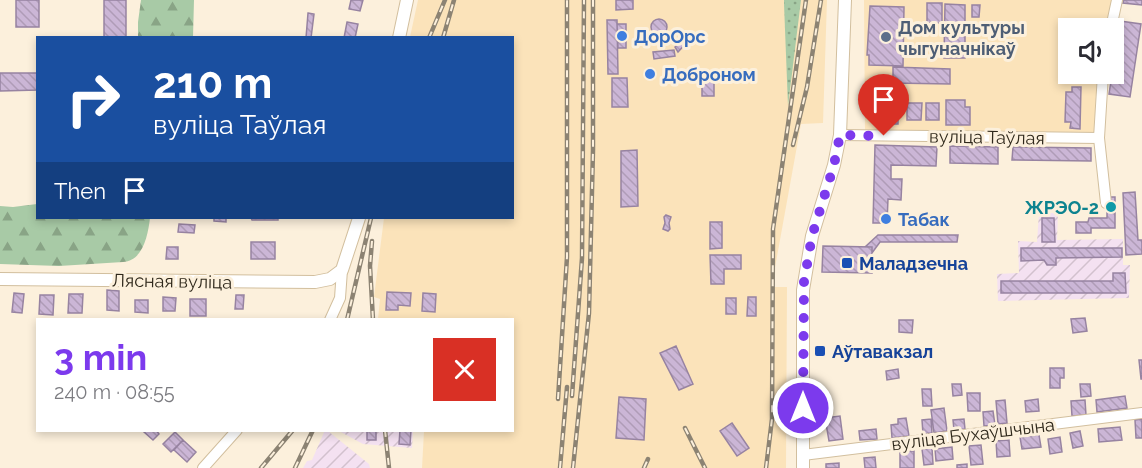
<!DOCTYPE html>
<html lang="en">
<head>
<meta charset="utf-8">
<style>
	body { margin:0; font-family:Raleway,sans-serif; background:#f7f7f7; color:#2b2b33; height:100vh; display:flex; flex-direction:column; font-size:22px; white-space:nowrap }
	* { box-sizing:border-box; margin:0 }
	p { font-size:20px; color:#7c7c81 }
	.icon { flex:none; width:33px; height:33px; fill:none; stroke:currentColor; stroke-width:2; stroke-linecap:round; stroke-linejoin:round }
	.map { position:relative; flex:1; overflow:hidden }
	.details { position:absolute; left:36px; top:318px; width:478px; height:114px; display:flex; flex-direction:column; background:#fff; border-radius:0px; box-shadow:0 3px 9px #0003 }
	.details>* { flex:none }
	.guide { position:absolute; left:36px; top:36px; width:478px; height:183px; border-radius:0px; box-shadow:0 3px 9px #0003; background:#1a4fa0; color:#fff; overflow:hidden }
	.fabs { position:absolute; left:1058px; top:18px; display:grid; gap:12px }
	.fabs a { display:grid; place-items:center; width:66px; height:66px; border-radius:0px; background:#fff; box-shadow:0 3px 9px #0003; font-size:30px }
	.pin { position:absolute; display:grid; place-items:center; width:51px; height:51px; color:#fff; margin:-62px -26px; border-radius:50% 50% 50% 0; rotate:-45deg; box-shadow:0 0 6px #0007 }
	.pin .icon { rotate:45deg }
	.me { position:absolute; width:66px; margin:-33px; rotate:0deg; stroke-linejoin:round; filter:drop-shadow(0 0 4px #0008) }
	.turn { display:flex; align-items:center; gap:21px; height:126px; padding:0 18px; font-size:27px }
	.turn .icon { width:78px; height:78px; stroke-width:2.5 }
	.turn b { display:block; font-size:42px; line-height:51px }
	.then { display:flex; align-items:center; height:57px; padding:0 18px; background:#0003; gap:12px; font-size:22px }
	.round { display:grid; place-items:center; flex:none; width:63px; height:63px; border-radius:0px; background:#f7f7f7 }
	.head { display:flex; align-items:center; justify-content:space-between; height:102px; padding:0 18px }
	h1 { font-size:36px; font-weight:700; line-height:45px; color:#7c3aed }
	.map>svg:first-child { display:block }
	.built { fill:#fbe3ba }
	.industrial { fill:url(#industrial-furrows) }
	.grass { fill:url(#grass-dots) }
	.forest { fill:url(#forest-firs) }
	.building { fill:url(#building-back-hatch); stroke:#9783a1; stroke-width:1.5 }
	.lines { fill:none; stroke-linecap:round; stroke-linejoin:round }
	.minor-casing { stroke:#d2bf9e; stroke-width:12 }
	.major-casing { stroke:#d2bf9e; stroke-width:14 }
	.minor { stroke:#fff; stroke-width:10 }
	.major { stroke:#fff; stroke-width:12 }
	.rail-casing { stroke:#8c8373; stroke-width:4.5 }
	.rail { stroke:#fcf0dc; stroke-width:2; stroke-dasharray:7; stroke-linecap:butt }
	.route { stroke:#7c3aed; stroke-width:10; stroke-dasharray:0 18 }
	.shop-dot { fill:#3f7fe0; stroke:#fcf0dc; stroke-width:2 }
	.service-dot { fill:#5c6f8a; stroke:#fcf0dc; stroke-width:2 }
	.culture-dot { fill:#0f9aa8; stroke:#fcf0dc; stroke-width:2 }
	.transit-dot { fill:#1a4fb4; stroke:#fcf0dc; stroke-width:2 }
	.labels { text-anchor:middle; dominant-baseline:central; stroke-width:6; stroke-linejoin:round; paint-order:stroke }
	.service-label { font-size:18px; font-weight:bold; fill:#4e5e75; stroke:#fcf0dc; text-anchor:start }
	.shop-label { font-size:18px; font-weight:bold; fill:#366cbe; stroke:#fcf0dc; text-anchor:start }
	.street-label { font-size:18px; fill:#2f281b; stroke:#fcf0dc }
	.culture-label { font-size:18px; font-weight:bold; fill:#0d838f; stroke:#fcf0dc; text-anchor:end }
	.transit-label { font-size:18px; font-weight:bold; fill:#164399; stroke:#fcf0dc; text-anchor:start }
</style>
</head>
<body>
<div class="map">
<svg width="1142" height="468" viewBox="0 0 1142 468">
	<defs>
		<pattern id="industrial-furrows" width="10" height="10" patternUnits="userSpaceOnUse" patternTransform="scale(1.5)"><rect width="10" height="10" fill="#f4e1f1"/><path d="M-1 1l2-2M0 10L10 0M9 11l2-2" fill="none" stroke="#d2c1ce"/></pattern>
		<pattern id="grass-dots" width="8" height="8" patternUnits="userSpaceOnUse" patternTransform="scale(1.5)"><rect width="8" height="8" fill="#a8caa6"/><path d="M2 2h.1M6 6h.1" fill="none" stroke="#89a486" stroke-width="1.8" stroke-linecap="round"/></pattern>
		<pattern id="forest-firs" width="22" height="20" patternUnits="userSpaceOnUse" patternTransform="scale(1.5)"><rect width="22" height="20" fill="#a8caa6"/><path d="M5 1l3.5 6h-7zM16 11l3.5 6h-7z" fill="#89a486"/></pattern>
		<pattern id="building-back-hatch" width="6" height="6" patternUnits="userSpaceOnUse" patternTransform="scale(1.5)"><rect width="6" height="6" fill="#cbb6d6"/><path d="M-1 5l2 2M0 0l6 6M5-1l2 2" fill="none" stroke="#af9cb7"/></pattern>
	</defs>
	<rect width="100%" height="100%" fill="#fcf0dc"/>
	<path class="built" d="M418 0H827L823 123 801 124 774 273V287H787L786 468H422L424 431 513 430V320L378 319 380 299 374 297 384 218H513V38L410 37Z
		M864 0H1112L1105 28H1068V74H1097L1094 132 865 131Z"/>
	<path class="industrial" d="M1039 213H1058L1057 240 1123 239V265H1130L1129 298 998 301 997 274 1019 273 1018 241 1037 242Z
		M325 430 328 431 369 464 370 468H303L307 461 312 460Z
		M339 431H413L412 448 363 444Z"/>
	<path class="grass" d="M784 0H801L788 106 784 4Z"/>
	<path class="forest" d="M141 0H194L193 37H138V22Z
		M37 204 38 218H150C148 235 143 261 123 262L59 266 0 264V206L13 207Z"/>
	<path class="building" d="M16 0H39V27H16Z
		M104 0H126V38H104Z
		M351 0H363L360 11 349 9Z
		M616 0H633V9L616 10Z
		M1124 0H1142V5L1123 3Z
		M927 3H942V23H927Z
		M945 4 965 5V58H944Z
		M972 5H980L979 17H972Z
		M870 6 904 7 903 66 869 65V55H867Z
		M308 13 314 14 311 38H306Z
		M651 27a8 8 0 1 1 16 0a8 8 0 1 1-16 0Z
		M607 20H617L618 74H608Z
		M1120 21 1141 24 1130 97 1109 94Z
		M347 22 358 24 355 38H344Z
		M617 24H626V48H618Z
		M686 35 690 39 678 52 675 47Z
		M674 50 675 56 654 59 653 52Z
		M893 67 950 69V84L893 83Z
		M0 73H38V90L0 91Z
		M702 73H714V96H702Z
		M612 78H627L628 107H612Z
		M1072 87H1081L1080 129 1070 128 1071 122H1065L1066 92H1072Z
		M946 100H965V107H970V125H946Z
		M877 102H898V124H877Z
		M907 103H922L921 120H907Z
		M926 103H939V120H926Z
		M875 145 937 147 936 166 891 165V179H902L901 200 888 199 887 223H873Z
		M950 146 998 147V164L950 163Z
		M1013 147 1091 148V161L1012 160Z
		M637 150 638 206 621 207V151Z
		M1135 192 1138 240H1142V254L1126 255 1123 193Z
		M1107 197H1115V228H1091V233H1076V222H1088L1089 218H1107Z
		M666 215 671 217 669 223 670 229 668 231 663 229 665 223 664 217Z
		M214 218H226V222L214 221Z
		M251 218H278V220H252Z
		M1042 218H1054L1055 242H1042Z
		M710 222H722V248L710 249Z
		M179 224 195 225 194 233 178 232Z
		M878 235H958L957 242H880L872 253V247H865Z
		M251 242H275V259H251Z
		M823 246 872 247V273L822 272Z
		M167 247H178V259H166Z
		M1021 248H1122V257L1056 258V265H1047L1044 260 1021 261Z
		M710 255H741V269H724V284H711Z
		M1113 273H1125L1126 293H1001V281H1113Z
		M107 290 119 291V311L107 310Z
		M387 292 411 293 410 306 398 305V310H386Z
		M14 293 24 294 22 313 12 312Z
		M423 293 436 294 435 312 422 311Z
		M69 294H83L82 313H68Z
		M40 295H54L53 315 39 314Z
		M236 295H244L243 309H235Z
		M163 297 176 298 175 311H163Z
		M748 297H756V316H747Z
		M726 298H736V314H726Z
		M190 299H206V316H190Z
		M135 300H148V313L135 312Z
		M1085 318 1087 331 1073 333 1071 319Z
		M899 320H913L912 333 899 332Z
		M676 346 693 384 679 390 660 353Z
		M1139 360H1142V379H1141Z
		M1050 368H1064V378H1060V388H1050Z
		M898 369 899 378 887 380 886 371Z
		M952 384H961L962 395 953 396Z
		M1080 384H1090L1091 396 1081 397Z
		M922 389H931L932 406H923Z
		M967 393H980V411H968Z
		M1125 396 1127 408 1097 412 1096 400Z
		M619 397 646 399 644 440 616 438Z
		M1038 399 1039 411 1026 412 1025 401Z
		M1005 400 1007 423 998 424 996 401Z
		M1085 400 1086 415 1072 416 1071 401Z
		M944 408 947 431 934 433 931 410Z
		M993 411 995 425 984 426 983 412Z
		M840 416 843 439 829 441 825 418Z
		M906 418 909 436 892 438 891 425 898 424V419Z
		M931 419 932 433 923 434 922 420Z
		M964 419 965 429 954 430 953 420Z
		M1142 419V438H1136L1135 420Z
		M732 423 749 448 737 456 720 431Z
		M1120 427 1122 440 1099 442 1098 429Z
		M876 429 877 439 860 440 859 431Z
		M156 430 159 434 153 440 143 431Z
		M367 430H376V440H367Z
		M400 430H411L410 445 399 444Z
		M1080 431 1083 446 1073 448 1070 433Z
		M175 432 183 440 171 452 163 444Z
		M1039 435 1041 447 1022 449 1020 437Z
		M1060 437 1062 452 1050 454 1048 439Z
		M183 440 196 452 187 462 174 450Z
		M1009 440 1010 456 997 457 996 441Z
		M981 445 983 464 971 465 969 446Z
		M952 447 953 459 936 461 935 449Z
		M932 448 933 464 924 465 922 449Z
		M900 451H914V468H900Z
		M875 457 876 468H865L864 458Z
		M839 463V468H826V464Z
		M967 464V468H957V465Z"/>
	<g class="lines">
		<defs>
			<path id="minor" d="M1111 28 1117 0
				M840 135 1099 138 1103 74
				M1099 138 1106 203
				M330 320 340 298 342 270
				M803 455 1142 413
				M203 468 237 430"/>
			<path id="major" d="M399 38 407 0
				M0 279 315 282 330 279 342 270 359 218
				M803 468V290L812 236 834 165 840 135 845 0"/>
		</defs>
		<use href="#minor" class="minor-casing"/>
		<use href="#major" class="major-casing"/>
		<use href="#minor" class="minor"/>
		<use href="#major" class="major"/>
		<defs>
			<path id="rail" d="M429 38 445 0
				M443 38 454 0
				M793 145 807 87 821 0
				M372 241 370 266 373 320
				M347 320 371 218
				M572 396 582 258 584 0
				M558 399 567 257V0
				M685 428 705 468
				M385 430 389 468
				M261 468 293 430
				M295 468 313 430
				M560 468 567 387
				M573 468 589 313 593 150V0
				M644 468 648 459
				M766 468 772 419 773 229 806 0"/>
		</defs>
		<use href="#rail" class="rail-casing"/>
		<use href="#rail" class="rail"/>
	</g>
	<g class="lines">
		<path class="route" d="M803 408 804 282 812 236 834 165 840 135 884 136"/>
	</g>
	<g class="shop-dot">
		<circle cx="622" cy="36" r="6"/>
		<circle cx="650" cy="74" r="6"/>
		<circle cx="886" cy="219" r="6"/>
	</g>
	<circle class="service-dot" cx="886" cy="37" r="6"/>
	<circle class="culture-dot" cx="1111" cy="207" r="6"/>
	<g class="transit-dot">
		<rect x="841" y="257" width="12" height="12" rx="3"/>
		<rect x="814" y="345" width="12" height="12" rx="3"/>
	</g>
	<g class="labels">
		<g class="service-label">
			<text x="898" y="27">Дом культуры<tspan x="898" dy="21">чыгуначнікаў</tspan></text>
		</g>
		<g class="shop-label">
			<text x="634" y="36">ДорОрс</text>
			<text x="662" y="74">Доброном</text>
			<text x="898" y="219">Табак</text>
		</g>
		<g class="street-label">
			<text transform="translate(987 137) rotate(1)">вуліца Таўлая</text>
			<text transform="translate(172 281) rotate(1)">Лясная вуліца</text>
			<text transform="translate(973 434) rotate(-7)">вуліца Бухаўшчына</text>
		</g>
		<g class="culture-label">
			<text x="1099" y="207">ЖРЭО-2</text>
		</g>
		<g class="transit-label">
			<text x="859" y="263">Маладзечна</text>
			<text x="832" y="351">Аўтавакзал</text>
		</g>
	</g>
</svg>
<div class="fabs">
<a><svg class="icon" aria-label="sound" viewBox="0 0 24 24"><path d="M4 9h4l5-4v14l-5-4H4zM17 9q2 3 0 6"/></svg></a>
</div>
<div class="pin" style="left:884px;top:136px;background:#d93025"><svg class="icon" aria-label="arrive" viewBox="0 0 24 24"><path d="M6 21V4h12l-3 4 3 4H6"/></svg></div>
<svg class="me" style="left:803px;top:408px" viewBox="-20 -20 40 40"><circle r="17" fill="#7c3aed" stroke="#fff" stroke-width="3"/><path d="M0-11L8 9 0 5-8 9z" fill="#fff"/></svg>
<div class="guide">
<div class="turn"><svg class="icon" aria-label="right" viewBox="0 0 24 24"><path d="M7 20v-9h11M14 6l5 5-5 5"/></svg><div><b>210 m</b>вуліца Таўлая</div></div>
<div class="then">Then<svg class="icon" aria-label="arrive" viewBox="0 0 24 24"><path d="M6 21V4h12l-3 4 3 4H6"/></svg></div>
</div>
<section class="details">
<div class="head"><div><h1>3 min</h1><p>240 m · 08:55</p></div><a class="round" style="background:#d93025;color:#fff"><svg class="icon" aria-label="close" viewBox="0 0 24 24"><path d="M6 6l12 12M18 6L6 18"/></svg></a></div>
</section>
</div>
</body>
</html>
